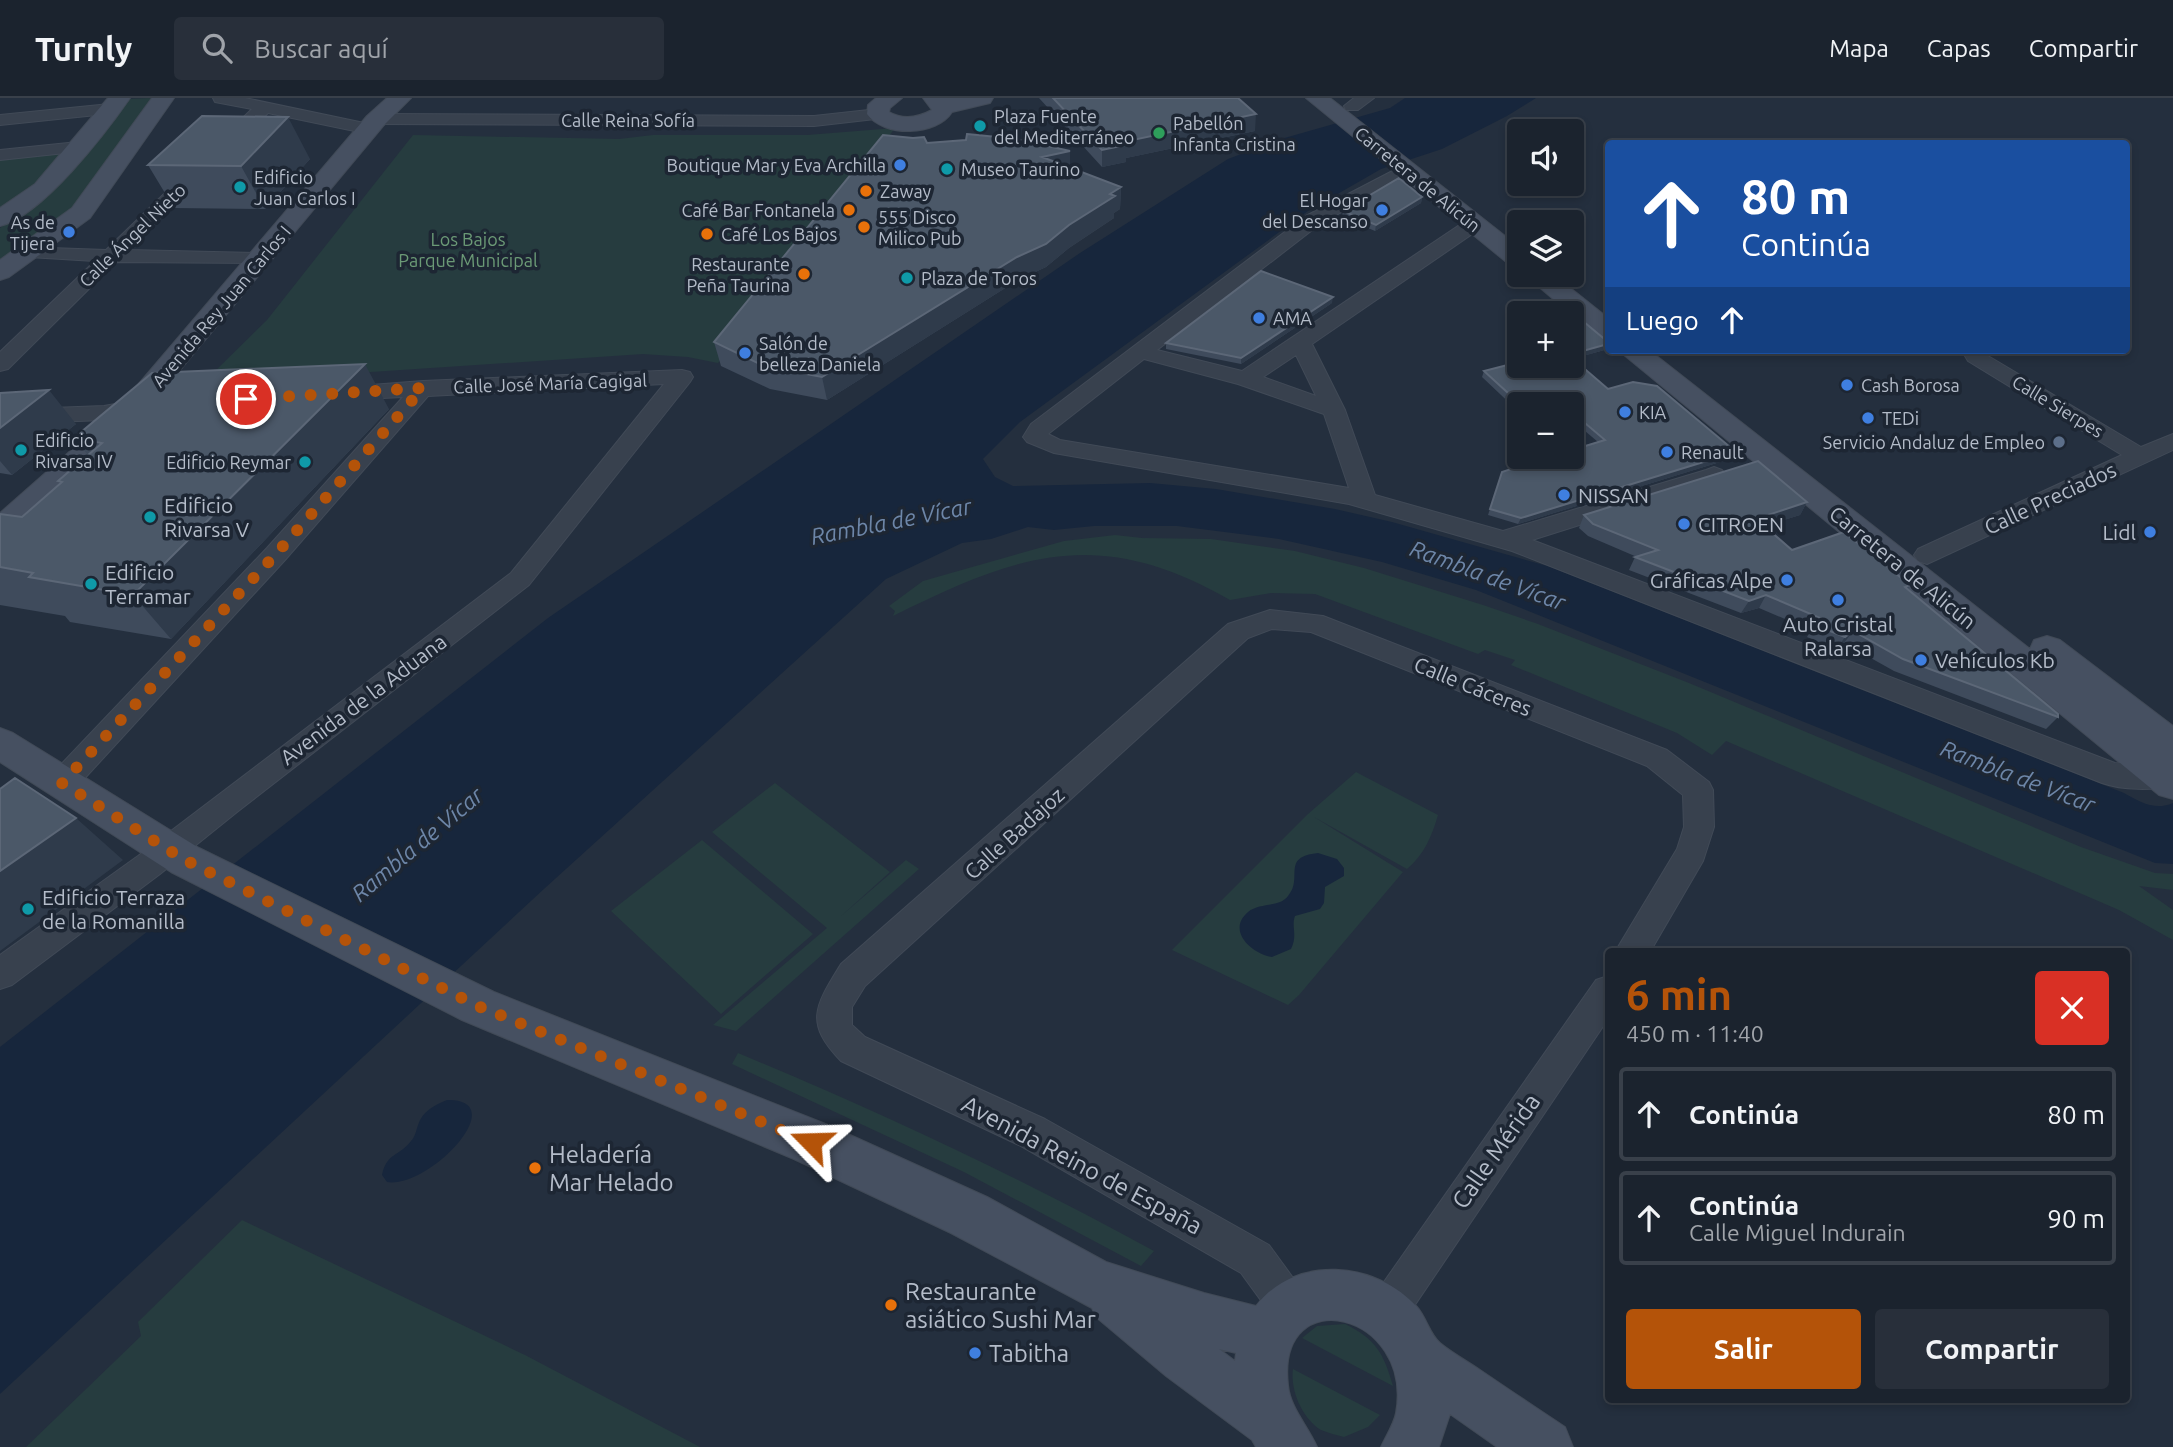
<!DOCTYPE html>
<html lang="es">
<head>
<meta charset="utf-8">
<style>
	body { margin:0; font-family:Ubuntu,sans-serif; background:#282f3a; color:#f1f3f6; height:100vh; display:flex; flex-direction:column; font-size:26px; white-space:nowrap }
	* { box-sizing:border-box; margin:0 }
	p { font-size:23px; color:#a0a4aa }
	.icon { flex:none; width:38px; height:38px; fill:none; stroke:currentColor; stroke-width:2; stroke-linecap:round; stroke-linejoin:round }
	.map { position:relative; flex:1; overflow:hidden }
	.details { position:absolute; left:1605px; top:850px; width:525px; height:455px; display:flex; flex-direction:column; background:#1b232e; border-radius:7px; box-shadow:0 4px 10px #0003,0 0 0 2px #39404a }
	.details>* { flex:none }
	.top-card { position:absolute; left:1605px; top:42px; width:525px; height:214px; border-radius:7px; box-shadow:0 4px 10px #0003,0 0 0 2px #39404a; background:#1a4fa0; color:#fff; overflow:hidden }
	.buttons { position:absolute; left:1507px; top:21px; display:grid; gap:14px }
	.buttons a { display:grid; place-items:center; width:77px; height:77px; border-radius:7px; background:#1b232e; box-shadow:0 4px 10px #0003,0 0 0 2px #39404a; font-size:35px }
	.pin { position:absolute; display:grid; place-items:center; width:60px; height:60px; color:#fff; margin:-30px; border:4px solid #fff; border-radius:50%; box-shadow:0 2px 7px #0007 }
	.me { position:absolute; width:77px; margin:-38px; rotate:292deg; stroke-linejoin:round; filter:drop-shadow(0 0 5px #0008) }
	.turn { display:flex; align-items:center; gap:24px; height:147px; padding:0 21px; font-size:32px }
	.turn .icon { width:91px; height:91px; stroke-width:2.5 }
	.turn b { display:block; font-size:49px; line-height:60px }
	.then { display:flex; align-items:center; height:66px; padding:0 21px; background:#0003; gap:14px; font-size:26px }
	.round { display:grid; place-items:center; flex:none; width:74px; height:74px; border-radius:7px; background:#282f3a }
	.overview { display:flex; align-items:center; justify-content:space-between; height:119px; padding:0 21px }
	h1 { font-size:42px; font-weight:700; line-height:52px; color:#b45309 }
	.primary-button { display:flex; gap:14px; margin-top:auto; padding:14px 21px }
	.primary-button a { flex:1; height:80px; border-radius:7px; background:#b45309; color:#fff; font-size:28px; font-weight:700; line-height:80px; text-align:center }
	.primary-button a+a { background:#282f3a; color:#f1f3f6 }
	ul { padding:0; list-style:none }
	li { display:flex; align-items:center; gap:21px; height:94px; margin:0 14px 10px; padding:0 7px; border:4px solid #39404a; border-radius:7px }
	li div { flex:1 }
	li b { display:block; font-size:26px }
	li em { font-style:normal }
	header { display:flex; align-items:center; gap:42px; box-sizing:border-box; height:98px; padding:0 35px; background:#1b232e; border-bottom:2px solid #39404a }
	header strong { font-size:33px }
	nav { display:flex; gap:38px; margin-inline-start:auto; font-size:24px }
	.search { width:490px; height:63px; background:#282f3a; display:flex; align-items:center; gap:18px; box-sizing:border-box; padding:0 24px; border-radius:7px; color:#a0a4aa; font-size:26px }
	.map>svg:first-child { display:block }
	.green { fill:#263c3f }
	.water { fill:#17263c }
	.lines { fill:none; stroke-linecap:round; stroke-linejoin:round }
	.street-casing { stroke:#414a57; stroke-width:2 }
	.secondary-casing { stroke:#414a57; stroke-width:2 }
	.street { fill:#38414e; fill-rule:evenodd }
	.secondary { fill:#465061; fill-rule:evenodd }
	.wall { fill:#3f4b5c }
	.shaded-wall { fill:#2f3b4b }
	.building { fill:#4b5868; stroke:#5c6777; stroke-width:2 }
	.route { stroke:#b45309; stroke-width:12; stroke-dasharray:0 21.6 }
	.culture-dot { fill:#0f9aa8; stroke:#1d2633; stroke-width:2.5 }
	.leisure-dot { fill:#2e9e5b; stroke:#1d2633; stroke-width:2.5 }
	.shop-dot { fill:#3f7fe0; stroke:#1d2633; stroke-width:2.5 }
	.food-dot { fill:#e8710a; stroke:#1d2633; stroke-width:2.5 }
	.service-dot { fill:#5c6f8a; stroke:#1d2633; stroke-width:2.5 }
	.labels { text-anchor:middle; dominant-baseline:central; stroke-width:7; stroke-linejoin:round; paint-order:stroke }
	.far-poi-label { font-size:18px; fill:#b4bcc9; stroke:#1d2633; text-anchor:start }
	.far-street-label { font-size:18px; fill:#b4bcc9; stroke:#1d2633 }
	.far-park-label { font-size:18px; fill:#6b9a76; stroke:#1d2633 }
	.poi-label { font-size:21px; fill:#b4bcc9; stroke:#1d2633; text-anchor:start }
	.street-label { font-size:21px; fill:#b4bcc9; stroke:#1d2633 }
	.water-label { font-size:23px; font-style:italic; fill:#6d86a8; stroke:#1d2633 }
	.near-street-label { font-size:24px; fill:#b4bcc9; stroke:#1d2633 }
	.near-poi-label { font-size:24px; fill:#b4bcc9; stroke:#1d2633; text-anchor:start }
</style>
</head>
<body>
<header>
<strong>Turnly</strong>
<div class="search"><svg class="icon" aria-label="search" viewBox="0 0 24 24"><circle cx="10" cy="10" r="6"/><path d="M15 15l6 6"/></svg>Buscar aquí</div>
<nav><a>Mapa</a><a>Capas</a><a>Compartir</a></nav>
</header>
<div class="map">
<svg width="2173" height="1349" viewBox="0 0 2173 1349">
	<rect width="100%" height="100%" fill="#242f3e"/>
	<path class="green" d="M151 0 73 114 0 166V130L51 95 127 1Z
		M895 30 718 265 688 259 643 256 203 285 267 222 413 37 619 41 653 37H807Z
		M66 54 33 94 0 116V61Z
		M1115 437 1142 440 1211 441 1295 453 1364 470 1483 507 1538 526 1689 585 2081 749 2155 775 2173 776V792L2139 788 2173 812V842L2119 812 1726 643 1712 657 1677 635 1511 567 1515 562 1485 552 1478 556 1315 496 1271 495 1230 502C1099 427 1020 455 893 518L895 513 889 508 923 483 1064 443Z
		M1356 674 1438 717C1432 738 1424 757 1407 771L1314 719 1403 774 1299 897 1288 907 1172 852 1308 716Z
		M775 685 890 774 840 819 906 762 919 771 736 933 713 927 827 830 712 734Z
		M702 742 813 836 721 916 611 813Z
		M738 955C880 1014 1019 1079 1154 1153L1141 1168 964 1074 732 966Z
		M242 1122 525 1257 700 1349H26L141 1238 138 1224Z
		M1345 1226C1376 1241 1384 1256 1393 1288L1302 1240 1317 1228Z
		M1293 1271 1380 1317 1368 1329 1344 1339C1337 1337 1328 1335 1321 1332 1302 1320 1290 1292 1293 1271Z"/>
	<path class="water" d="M1405 0H1536L1507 18 1442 51 1381 71 1308 113 1020 324 983 361 995 379 1013 388 1150 385 1216 391 1335 411 1392 424 1547 468 2124 695C2140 704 2155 713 2173 705V766L2155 765 1476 492 1382 464 1279 441 1177 428H1094L1054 432 1028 429 991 441 962 445 886 481 545 790 0 1296V949L548 520 1080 155 1228 61 1281 41 1390 10Z
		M1318 755 1337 761 1344 770V778L1325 789 1324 805 1320 811 1295 818C1291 829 1298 837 1291 851L1272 859C1252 856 1226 833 1248 814 1260 804 1279 810 1288 798 1304 780 1280 759 1318 755Z
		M447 1002C514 1001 429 1091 387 1084L382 1077C387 1054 399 1059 411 1043 415 1039 416 1033 418 1027 422 1014 434 1007 447 1002Z"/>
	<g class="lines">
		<defs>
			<path id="street" d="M213 0H245L369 26 378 31 369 36 268 15 128 152 261 155 268 157 271 161 268 165 116 164 8 271 0 273V254L95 163 29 159 19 153 22 149 106 152 252 11 215 4Z
				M1354 0H1374L1358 12H1346L1344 8Z
				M110 6 118 11 116 15 0 27V17Z
				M878 11 886 16 884 20 814 28 378 26 370 21 378 16 814 18Z
				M78 44 87 49 84 53 0 62V52Z
				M1406 66 1412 67 1415 71 1412 75 1320 126 1157 252 1242 273 1467 122H1481L1484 126 1481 130 1312 246 1345 312 1375 397 1503 433 1706 372 1714 369 1722 372 1726 377 1722 382 1532 442 2115 665 2164 666 2173 669V687C2153 693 2122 692 2102 685L1512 453 1349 406 1054 355 1027 344 1023 339 1031 326 1306 118ZM1296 257 1316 298 1263 279ZM1144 261 1238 286 1324 316 1349 390 1060 342 1048 336Z
				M1978 252 2141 349 2173 336V352L1927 466 1918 463 1914 457 1918 451 2122 357 1968 263 1965 258 1968 253Z
				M682 272 690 274 693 279 690 284 529 487 237 714 160 776 12 887 0 891V857L138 758 511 475 664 286 428 298 285 462 73 693 62 697 51 693 47 685 51 677 267 450 403 299 340 302 332 300 329 295 332 290 423 283Z
				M143 301 151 303 154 308 151 313 104 322 0 326V312L104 308Z
				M1270 512 1323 518 1667 652 1709 684 1713 692 1714 729 1703 763 1650 854H1615L1677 751 1684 729 1683 697 1647 668 1311 534 1272 531 1248 540 865 888 852 909V927L865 939 1045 1021 1269 1147 1304 1195 1310 1209 1304 1223 1290 1229 1276 1223 1241 1175 1019 1047 841 963C803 924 816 907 841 866L1228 526Z
				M1608 878V921L1400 1229 1386 1235 1372 1229 1366 1215 1372 1201 1596 882Z"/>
			<path id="secondary" d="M108 0H130C105 36 42 118 0 128V110L35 86Z
				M152 0H174L90 120 9 179 0 182V162L72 110Z
				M387 0H411L383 28 145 314 114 348 11 441 0 444V415L92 334 125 302 367 18Z
				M876 0H902L890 10 889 14C903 22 917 20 932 12L923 0H993L990 5 952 14C937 38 884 40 867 16L868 7Z
				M1306 0H1330L1519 149V170L1510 167Z
				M1525 177H1554L1608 220V241L1598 239Z
				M1618 252H1649L2030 551 2034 542 2047 538 2060 542 2173 628V701L2159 697Z
				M0 630 13 635 199 750 494 894 828 1027 987 1099 1106 1164 1204 1195 1256 1208C1295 1156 1376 1163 1417 1209 1426 1219 1430 1237 1440 1245 1452 1255 1467 1263 1480 1272 1508 1291 1536 1310 1565 1329L1573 1349H1497L1450 1316 1439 1349H1381C1386 1338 1394 1326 1396 1315 1414 1214 1276 1182 1288 1287 1290 1310 1308 1328 1317 1349H1256L1252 1342 1166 1278 1096 1219 1092 1210 951 1135 794 1061 462 922 171 774 0 664ZM1219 1251 1236 1255 1235 1263Z"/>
		</defs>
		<use href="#street" class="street-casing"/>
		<use href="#secondary" class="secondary-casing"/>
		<use href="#street" class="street"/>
		<use href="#secondary" class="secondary"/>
	</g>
	<path class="wall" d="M1039 0H1238L1255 33 1126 60V64L1102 69Z
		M927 45 1070 53V70L1121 89 1120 111 1114 115V120L1069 150 1046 169 1018 182 827 302 770 291 721 268 714 244Z
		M310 61 265 111 174 110 148 67Z
		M1422 99 1421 105 1375 133 1342 119 1343 113Z
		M1332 205 1241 266 1166 251V245Z
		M1572 221 1608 251 1572 261 1608 291 1736 354 1733 360 1518 426 1488 417 1502 374 1526 366 1508 350 1510 344 1519 346V359H1572V352L1598 344 1572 322V306H1519V314L1482 279 1484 273 1572 268Z
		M0 295 76 326 12 377 0 375Z
		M389 311 171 541 70 524 65 518 0 507V416L22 419 60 386 58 383 88 357 74 340Z
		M1807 404 1800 417 1764 428 1792 452 1910 487 1908 491 2058 619 2046 631 1894 573 1844 545 1836 552 1807 539 1811 532 1759 510 1741 515 1629 472 1635 459H1637L1588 438 1579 430 1584 417Z"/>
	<path class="shaded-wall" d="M1256 16 1255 33 1126 60V64L1102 69V52L1123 44Z
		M288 19 310 61 265 111 241 68Z
		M1070 53V75L1042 59Z
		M1121 89 1120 111 1114 115V120L1069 150 1046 169 1018 182 827 302 822 279Z
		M1422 99 1421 105 1375 133 1376 127Z
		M1333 199 1332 205 1241 266V260Z
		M1608 246V251L1572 261V256Z
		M365 266 389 311 171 541 133 497Z
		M49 292 76 326 12 377 0 363V330Z
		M1736 354 1733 360 1518 426 1521 420Z
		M1807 404 1800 417 1749 433 1756 421Z
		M1766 497 1759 510 1741 515 1749 503Z
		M1853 533 1844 545 1836 552 1845 539Z
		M76 720 123 762 0 853V773Z"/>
	<path class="building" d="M1053 0H1238L1256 16 1123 44 1126 47 1102 52Z
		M202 18 288 19 241 68 148 67Z
		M967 36 1017 41 1070 53 1042 59 1121 89 1110 96 1115 98 1069 127 1046 146 1017 159 822 279 764 268 714 244 883 37 913 40 924 39 927 45 966 42Z
		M1399 80 1422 99 1376 127 1343 113Z
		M1261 173 1333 199 1241 260 1166 245Z
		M1578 219 1608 244V246L1572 256V221Z
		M1572 260 1608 291 1633 284 1657 288 1736 354 1521 420 1490 411 1502 374 1532 364 1527 359H1569L1579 361 1572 355V352L1605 342 1572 314V306H1562L1560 305 1555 306H1520L1484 273 1519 264V268H1572Z
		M365 266 133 497 29 479 33 475 0 469V416L22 419 62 384 58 383 102 345 74 340 152 275Z
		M49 292 0 330V295Z
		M1510 344 1519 346V352Z
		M1758 363 1807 404 1756 421 1792 452 1844 434 1910 487 1905 489 2058 616V619L1903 561 1853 533 1845 539 1815 527 1825 522 1766 497 1749 503 1635 459 1658 452 1593 426 1584 417Z
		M15 680 76 720 0 773V691Z"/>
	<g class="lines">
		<path class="route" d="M246 301 423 290 276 456 62 685 185 762 478 908 811 1044"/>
	</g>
	<g class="culture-dot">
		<circle cx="980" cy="28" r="7"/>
		<circle cx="947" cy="71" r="7"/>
		<circle cx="240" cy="89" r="7"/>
		<circle cx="907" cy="180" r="7"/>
		<circle cx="21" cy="352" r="7"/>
		<circle cx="305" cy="364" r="7"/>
		<circle cx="150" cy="419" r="7"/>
		<circle cx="91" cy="486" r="7"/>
		<circle cx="28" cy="811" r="7"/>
	</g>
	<circle class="leisure-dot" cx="1159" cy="35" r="7"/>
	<g class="shop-dot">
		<circle cx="900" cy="67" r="7"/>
		<circle cx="1382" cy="112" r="7"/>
		<circle cx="69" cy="134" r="7"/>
		<circle cx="1259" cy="220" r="7"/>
		<circle cx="745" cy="255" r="7"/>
		<circle cx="1847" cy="287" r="7"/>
		<circle cx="1625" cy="314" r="7"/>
		<circle cx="1868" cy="320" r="7"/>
		<circle cx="1667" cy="354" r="7"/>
		<circle cx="1564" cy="397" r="7"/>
		<circle cx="1684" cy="426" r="7"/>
		<circle cx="2150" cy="434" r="7"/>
		<circle cx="1787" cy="482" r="7"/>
		<circle cx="1838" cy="502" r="7"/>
		<circle cx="1921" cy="562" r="7"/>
		<circle cx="975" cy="1255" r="7"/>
	</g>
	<g class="food-dot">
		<circle cx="866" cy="93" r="7"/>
		<circle cx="849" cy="112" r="7"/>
		<circle cx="864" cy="129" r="7"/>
		<circle cx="707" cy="136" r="7"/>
		<circle cx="804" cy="176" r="7"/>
		<circle cx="535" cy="1070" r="7"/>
		<circle cx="891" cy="1207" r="7"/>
	</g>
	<circle class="service-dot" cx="2059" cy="344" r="7"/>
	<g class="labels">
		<g class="far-poi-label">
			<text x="994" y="18">Plaza Fuente<tspan x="994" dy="21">del Mediterráneo</tspan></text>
			<text x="1173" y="25">Pabellón<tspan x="1173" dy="21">Infanta Cristina</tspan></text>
			<text x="886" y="67" text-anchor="end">Boutique Mar y Eva Archilla</text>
			<text x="961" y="71">Museo Taurino</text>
			<text x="254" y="79">Edificio<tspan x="254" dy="21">Juan Carlos I</tspan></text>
			<text x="880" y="93">Zaway</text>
			<text x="1368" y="102" text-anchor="end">El Hogar<tspan x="1368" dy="21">del Descanso</tspan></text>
			<text x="835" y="112" text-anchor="end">Café Bar Fontanela</text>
			<text x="878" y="119">555 Disco<tspan x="878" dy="21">Milico Pub</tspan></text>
			<text x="55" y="124" text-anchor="end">As de<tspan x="55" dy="21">Tijera</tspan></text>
			<text x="721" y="136">Café Los Bajos</text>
			<text x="790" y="166" text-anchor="end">Restaurante<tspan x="790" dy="21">Peña Taurina</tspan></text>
			<text x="921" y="180">Plaza de Toros</text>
			<text x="1273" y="220">AMA</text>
			<text x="759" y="245">Salón de<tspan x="759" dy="21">belleza Daniela</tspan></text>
			<text x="1861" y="287">Cash Borosa</text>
			<text x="1639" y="314">KIA</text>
			<text x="1882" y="320">TEDi</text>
			<text x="35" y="342">Edificio<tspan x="35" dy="21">Rivarsa IV</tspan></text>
			<text x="2045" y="344" text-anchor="end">Servicio Andaluz de Empleo</text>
			<text x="1681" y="354">Renault</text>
			<text x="291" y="364" text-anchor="end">Edificio Reymar</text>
		</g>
		<g class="far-street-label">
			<text x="628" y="22">Calle Reina Sofía</text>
			<text transform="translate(1418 81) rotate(39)">Carretera de Alicún</text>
			<text transform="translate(132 137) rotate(-44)">Calle Ángel Nieto</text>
			<text transform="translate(221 208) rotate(-50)">Avenida Rey Juan Carlos I</text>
			<text transform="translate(550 285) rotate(-2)">Calle José María Cagigal</text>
			<text transform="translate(2058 308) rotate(31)">Calle Sierpes</text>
		</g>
		<g class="far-park-label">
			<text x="468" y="141">Los Bajos<tspan x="468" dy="21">Parque Municipal</tspan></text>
		</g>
		<g class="poi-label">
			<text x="1578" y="397">NISSAN</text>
			<text x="164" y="407">Edificio<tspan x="164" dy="24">Rivarsa V</tspan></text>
			<text x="1698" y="426">CITROEN</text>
			<text x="2136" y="434" text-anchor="end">Lidl</text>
			<text x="105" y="474">Edificio<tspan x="105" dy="24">Terramar</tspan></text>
			<text x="1773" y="482" text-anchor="end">Gráficas Alpe</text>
			<text x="1838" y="526" text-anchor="middle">Auto Cristal<tspan x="1838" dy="24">Ralarsa</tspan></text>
			<text x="1935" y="562">Vehículos Kb</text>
			<text x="42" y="799">Edificio Terraza<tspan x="42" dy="24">de la Romanilla</tspan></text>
		</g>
		<g class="street-label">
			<text transform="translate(2050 400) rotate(-25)">Calle Preciados</text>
			<text transform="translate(1903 469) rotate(39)">Carretera de Alicún</text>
			<text transform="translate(1473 588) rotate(22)">Calle Cáceres</text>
			<text transform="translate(363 601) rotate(-37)">Avenida de la Aduana</text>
			<text transform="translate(1014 735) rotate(-42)">Calle Badajoz</text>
		</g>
		<g class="water-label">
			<text transform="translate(891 423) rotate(-11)">Rambla de Vícar</text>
			<text transform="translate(1488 477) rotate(20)">Rambla de Vícar</text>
			<text transform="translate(2018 678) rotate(21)">Rambla de Vícar</text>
			<text transform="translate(417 746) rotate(-40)">Rambla de Vícar</text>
		</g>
		<g class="near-street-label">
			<text transform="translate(1496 1053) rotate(-55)">Calle Mérida</text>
			<text transform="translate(1082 1067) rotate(28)">Avenida Reino de España</text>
		</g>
		<g class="near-poi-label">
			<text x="549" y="1056">Heladería<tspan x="549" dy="28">Mar Helado</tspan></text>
			<text x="905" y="1193">Restaurante<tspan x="905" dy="28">asiático Sushi Mar</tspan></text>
			<text x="989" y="1255">Tabitha</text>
		</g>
	</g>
</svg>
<div class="buttons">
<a><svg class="icon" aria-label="sound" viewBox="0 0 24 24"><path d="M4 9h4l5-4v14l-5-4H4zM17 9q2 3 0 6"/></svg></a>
<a><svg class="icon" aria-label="layers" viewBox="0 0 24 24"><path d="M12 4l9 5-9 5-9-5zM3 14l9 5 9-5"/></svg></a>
<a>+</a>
<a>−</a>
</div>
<div class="pin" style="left:246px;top:301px;background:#d93025"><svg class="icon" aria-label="arrive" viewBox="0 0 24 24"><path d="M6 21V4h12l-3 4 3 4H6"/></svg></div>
<svg class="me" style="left:811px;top:1044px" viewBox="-20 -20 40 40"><path d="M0-17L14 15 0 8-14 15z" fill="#b45309" stroke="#fff" stroke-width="4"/></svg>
<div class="top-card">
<div class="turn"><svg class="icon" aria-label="ahead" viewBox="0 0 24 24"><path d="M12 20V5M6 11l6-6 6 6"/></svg><div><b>80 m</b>Continúa</div></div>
<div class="then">Luego<svg class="icon" aria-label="ahead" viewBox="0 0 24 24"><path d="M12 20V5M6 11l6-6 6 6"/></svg></div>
</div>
<section class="details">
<div class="overview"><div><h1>6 min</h1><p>450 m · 11:40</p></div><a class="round" style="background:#d93025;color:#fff"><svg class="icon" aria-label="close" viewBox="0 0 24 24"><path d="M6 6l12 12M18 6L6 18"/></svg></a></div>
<ul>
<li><svg class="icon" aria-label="ahead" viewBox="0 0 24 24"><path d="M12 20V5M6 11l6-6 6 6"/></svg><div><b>Continúa</b></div><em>80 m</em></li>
<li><svg class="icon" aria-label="ahead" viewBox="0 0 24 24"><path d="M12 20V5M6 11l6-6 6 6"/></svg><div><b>Continúa</b><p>Calle Miguel Indurain</p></div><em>90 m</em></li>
</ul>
<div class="primary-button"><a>Salir</a><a>Compartir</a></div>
</section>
</div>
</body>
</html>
